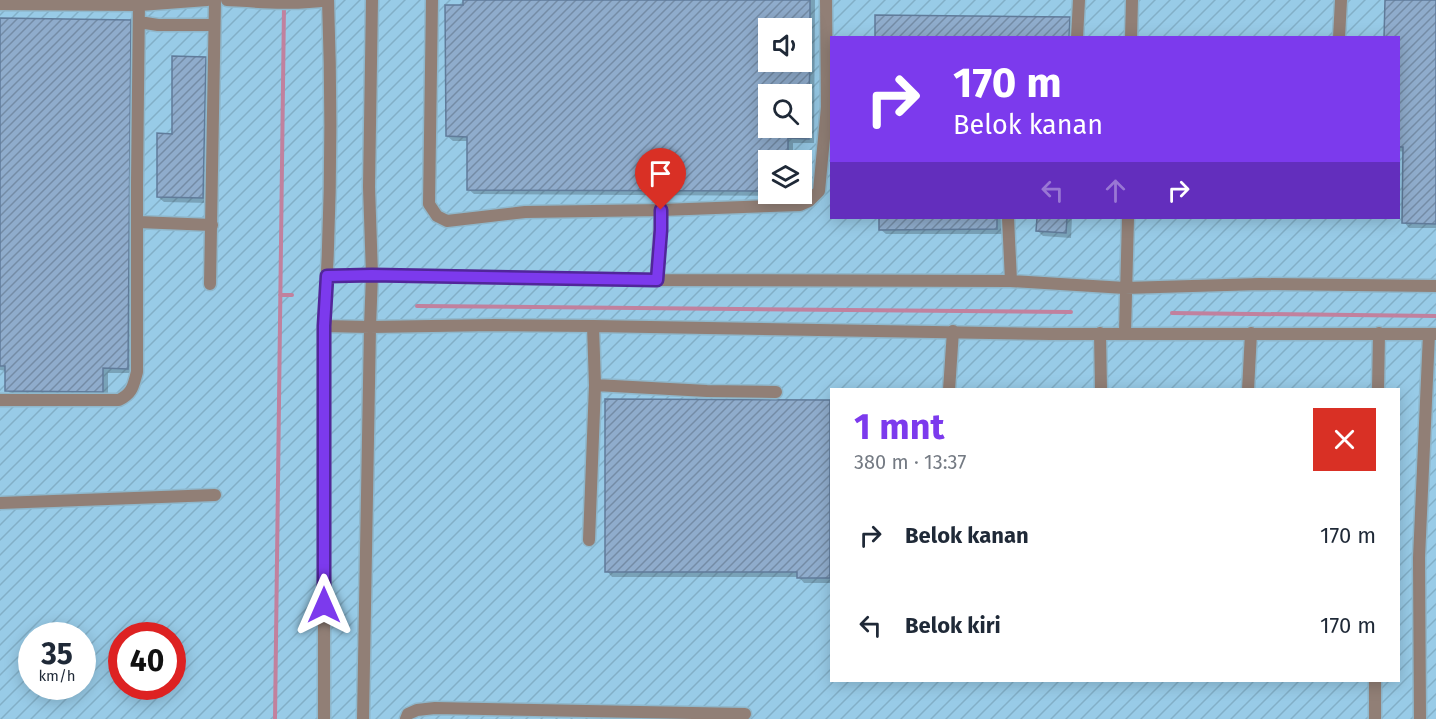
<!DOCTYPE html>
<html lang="id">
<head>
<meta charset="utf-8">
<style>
	body { margin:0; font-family:"Fira Sans",sans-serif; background:#f2f2f3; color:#1f2937; height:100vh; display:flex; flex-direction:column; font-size:22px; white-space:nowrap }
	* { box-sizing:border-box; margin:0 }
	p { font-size:20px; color:#747a83 }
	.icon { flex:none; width:33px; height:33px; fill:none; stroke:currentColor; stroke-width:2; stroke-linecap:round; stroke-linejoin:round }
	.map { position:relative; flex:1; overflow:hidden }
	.drawer { position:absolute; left:830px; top:388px; width:570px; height:294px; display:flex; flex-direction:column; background:#fff; border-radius:0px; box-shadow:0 3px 15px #0003 }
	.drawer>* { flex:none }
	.guide { position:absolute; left:830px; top:36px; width:570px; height:183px; border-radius:0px; box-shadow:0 3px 15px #0003; background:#7c3aed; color:#fff; overflow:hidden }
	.fabs { position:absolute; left:758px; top:18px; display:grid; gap:12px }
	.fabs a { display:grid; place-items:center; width:54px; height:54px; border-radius:0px; background:#fff; box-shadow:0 3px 15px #0003; font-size:30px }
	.speed { position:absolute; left:18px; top:622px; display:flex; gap:12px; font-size:30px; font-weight:700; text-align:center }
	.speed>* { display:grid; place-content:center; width:78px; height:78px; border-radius:50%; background:#fff; box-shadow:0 3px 15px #0003; line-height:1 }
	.speed small { font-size:15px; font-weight:400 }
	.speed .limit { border:9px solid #d22; background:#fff; color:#111 }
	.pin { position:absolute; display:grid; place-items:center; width:51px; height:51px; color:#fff; margin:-62px -26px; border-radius:50% 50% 50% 0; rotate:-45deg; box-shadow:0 0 6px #0007 }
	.pin .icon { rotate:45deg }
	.me { position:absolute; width:66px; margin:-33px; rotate:0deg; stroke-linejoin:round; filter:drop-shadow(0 0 4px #0008) }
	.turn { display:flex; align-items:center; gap:21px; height:126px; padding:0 24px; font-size:27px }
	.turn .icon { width:78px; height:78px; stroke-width:2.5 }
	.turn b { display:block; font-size:42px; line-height:51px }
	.lanes { display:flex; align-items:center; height:57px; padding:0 24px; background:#0003; justify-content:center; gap:30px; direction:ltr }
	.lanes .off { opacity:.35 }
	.round { display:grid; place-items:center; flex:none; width:63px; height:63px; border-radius:0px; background:#f2f2f3 }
	.overview { display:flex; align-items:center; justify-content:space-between; height:102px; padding:0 24px }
	h1 { font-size:36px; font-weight:700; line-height:45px; color:#7c3aed }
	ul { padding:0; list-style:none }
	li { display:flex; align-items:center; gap:18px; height:90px; padding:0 24px }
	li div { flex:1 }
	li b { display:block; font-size:22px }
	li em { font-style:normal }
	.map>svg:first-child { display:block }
	.industrial { fill:url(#industrial-furrows); fill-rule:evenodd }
	.shadow { fill:#0003; fill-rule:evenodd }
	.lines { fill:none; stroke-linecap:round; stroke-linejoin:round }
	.stream { stroke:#c1819e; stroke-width:4 }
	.building { fill:url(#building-hatch); stroke:#607b9a; stroke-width:1.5 }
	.minor-casing { stroke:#8fb7cb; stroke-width:15 }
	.minor { stroke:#917f76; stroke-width:12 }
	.route-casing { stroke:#51269a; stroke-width:15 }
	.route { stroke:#7c3aed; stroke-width:10 }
</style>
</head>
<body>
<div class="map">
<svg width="1436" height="719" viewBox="0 0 1436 719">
	<defs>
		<pattern id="industrial-furrows" width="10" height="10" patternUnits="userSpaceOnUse" patternTransform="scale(1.5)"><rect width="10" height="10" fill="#98cbe7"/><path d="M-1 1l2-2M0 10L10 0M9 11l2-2" fill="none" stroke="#82afc7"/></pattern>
		<pattern id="building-hatch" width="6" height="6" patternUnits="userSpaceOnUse" patternTransform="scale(1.5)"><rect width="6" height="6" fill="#8faccc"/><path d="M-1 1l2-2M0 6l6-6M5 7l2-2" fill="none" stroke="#748ca6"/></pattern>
	</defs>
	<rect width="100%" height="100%" fill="#acd9f0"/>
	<path class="industrial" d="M0 0H1436V719H0ZM768 28H801V62H768ZM831 38H1398V218H831ZM768 94H801V128H768ZM768 160H801V194H768ZM831 390H1398V681H831ZM32 636H82V687H32ZM122 636H172V687H122Z"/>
	<path class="shadow" d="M465 0H815L814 143H793V160H768V194H793V196L474 194 468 189V141H453L447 136ZM768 28H801V62H768ZM768 94H801V128H768Z
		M1386 0H1436V228H1409L1404 222 1405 152 1398 151V38Z
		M1069 19 1074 24V38H876Z
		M0 20 130 22 135 27 133 373H108V397L12 395 7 390V371L0 370Z
		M205 58 211 64 208 203 164 202 158 197 173 135Z
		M880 218H1002V234H886L880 229Z
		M1038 218H1072L1071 238 1043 236 1038 231Z
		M829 401 831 403V583H804L799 577H612L607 571Z"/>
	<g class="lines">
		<path class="stream" d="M280 295H292
			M417 306 1071 312
			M1172 313 1436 316
			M275 719 284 6"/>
	</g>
	<path class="building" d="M463 0H810V28H768V62H810L809 94H768V128H809V139L788 138V160H768V191L467 190V137L446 136 445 5H463Z
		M1385 0H1436V224L1402 223 1403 147H1398V38H1384Z
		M875 15 1070 17 1069 38H875Z
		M0 18 131 20 128 369 103 368V392L5 391V366H0Z
		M172 56 206 57 203 198 157 197V133L172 134Z
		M879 218H997V229L879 230Z
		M1037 218H1067L1066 233 1036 231Z
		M605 399 830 400V578H797V572H605Z"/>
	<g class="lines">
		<defs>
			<path id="minor" d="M227 0C260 2 295 5 328 0
				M432 0 429 204 437 216 447 221 525 212 661 210 657 280
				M0 4 140 5 207 0
				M139 22 158 25H214
				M1077 38 1079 0
				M1131 38 1132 0
				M1339 38 1341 0
				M661 210 800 205 809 201 819 191 827 107 826 0
				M1008 218 1011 281
				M138 222 212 225
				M327 276 372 275 657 280 1011 281 1125 288 1260 284 1436 286
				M210 284 215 0
				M324 326 370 327 494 325 593 326 1051 334H1436
				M1100 333 1101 390
				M1125 333 1128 218
				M595 385 707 391 776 392
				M949 390 953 331
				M1248 390 1251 333
				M1378 390 1379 333
				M0 400H119C133 393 133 386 137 372V182L139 0
				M0 503 215 495
				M589 540 595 385 593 326
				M324 719V326C331 218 332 108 328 0
				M363 719 370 327 372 275 369 187 372 0
				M406 719 408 714 417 710 435 708 745 714
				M1375 719V681
				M1420 719 1419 558 1429 334"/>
		</defs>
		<use href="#minor" class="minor-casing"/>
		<use href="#minor" class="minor"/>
	</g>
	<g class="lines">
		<defs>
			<path id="route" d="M324 605V326L327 276 372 275 657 280 661 230V210"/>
		</defs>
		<use href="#route" class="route-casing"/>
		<use href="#route" class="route"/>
	</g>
</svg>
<div class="fabs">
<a><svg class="icon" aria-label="sound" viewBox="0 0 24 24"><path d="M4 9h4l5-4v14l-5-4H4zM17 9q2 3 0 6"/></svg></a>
<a><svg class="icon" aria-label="search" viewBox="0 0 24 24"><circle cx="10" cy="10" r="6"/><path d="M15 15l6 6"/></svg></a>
<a><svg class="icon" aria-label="layers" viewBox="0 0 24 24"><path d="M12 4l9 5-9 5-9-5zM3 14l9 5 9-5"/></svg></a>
</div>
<div class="speed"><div>35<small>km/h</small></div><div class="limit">40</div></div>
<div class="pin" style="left:661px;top:210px;background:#d93025"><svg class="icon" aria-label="arrive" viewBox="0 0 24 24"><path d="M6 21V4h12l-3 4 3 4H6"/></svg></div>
<svg class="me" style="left:324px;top:605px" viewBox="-20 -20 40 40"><path d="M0-17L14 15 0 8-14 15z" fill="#7c3aed" stroke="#fff" stroke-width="4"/></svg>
<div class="guide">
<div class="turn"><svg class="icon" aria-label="right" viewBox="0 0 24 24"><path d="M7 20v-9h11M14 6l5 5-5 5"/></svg><div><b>170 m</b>Belok kanan</div></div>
<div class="lanes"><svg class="icon off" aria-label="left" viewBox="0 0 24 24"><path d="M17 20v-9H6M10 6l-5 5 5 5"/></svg><svg class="icon off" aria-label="ahead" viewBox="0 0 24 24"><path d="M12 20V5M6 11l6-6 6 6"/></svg><svg class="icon" aria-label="right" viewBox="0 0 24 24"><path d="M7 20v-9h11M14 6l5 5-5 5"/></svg></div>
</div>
<section class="drawer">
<div class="overview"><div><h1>1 mnt</h1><p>380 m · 13:37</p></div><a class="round" style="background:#d93025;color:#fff"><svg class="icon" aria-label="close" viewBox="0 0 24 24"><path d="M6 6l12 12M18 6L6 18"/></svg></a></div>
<ul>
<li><svg class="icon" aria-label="right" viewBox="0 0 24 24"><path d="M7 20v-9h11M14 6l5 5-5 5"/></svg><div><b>Belok kanan</b></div><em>170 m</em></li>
<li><svg class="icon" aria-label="left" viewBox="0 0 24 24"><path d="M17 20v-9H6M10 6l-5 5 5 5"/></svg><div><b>Belok kiri</b></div><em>170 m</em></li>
</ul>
</section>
</div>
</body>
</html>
